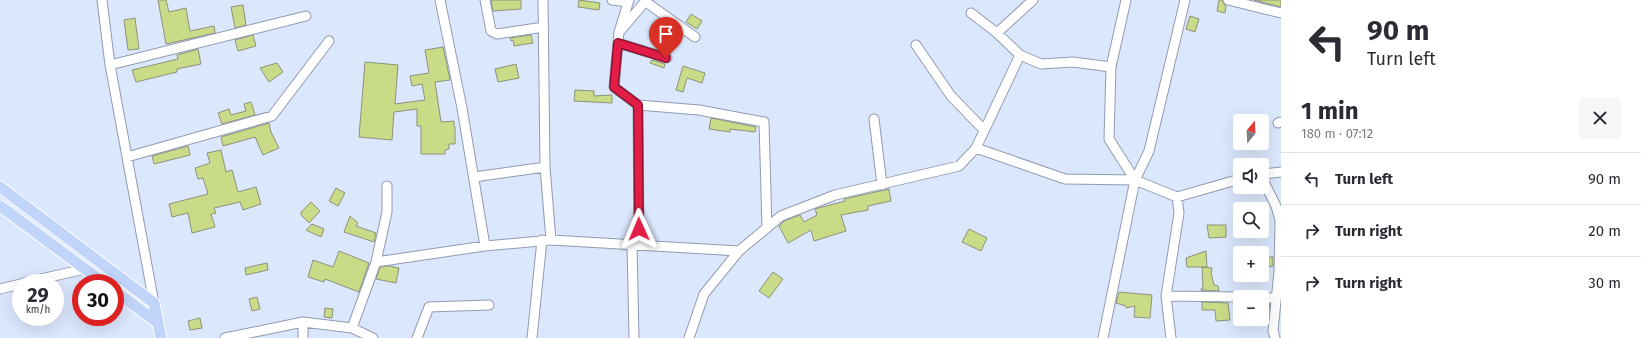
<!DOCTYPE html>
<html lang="en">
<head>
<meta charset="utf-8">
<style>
	body { margin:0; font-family:"Fira Sans",sans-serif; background:#f7f7f7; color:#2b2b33; height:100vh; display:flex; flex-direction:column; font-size:15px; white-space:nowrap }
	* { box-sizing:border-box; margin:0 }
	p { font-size:13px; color:#7c7c81 }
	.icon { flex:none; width:22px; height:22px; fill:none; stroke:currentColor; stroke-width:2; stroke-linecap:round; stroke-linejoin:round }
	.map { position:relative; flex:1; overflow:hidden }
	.side { display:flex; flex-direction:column; background:#fff; width:360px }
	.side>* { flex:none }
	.guide { background:#fff; color:#2b2b33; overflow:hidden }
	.needle { width:26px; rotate:18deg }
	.fabs { position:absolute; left:1233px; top:114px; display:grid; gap:8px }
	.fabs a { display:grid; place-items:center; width:36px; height:36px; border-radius:4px; background:#fff; box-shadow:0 4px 16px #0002; font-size:20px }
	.speed { position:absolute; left:12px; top:274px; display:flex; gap:8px; font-size:20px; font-weight:700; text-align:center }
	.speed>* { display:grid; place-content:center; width:52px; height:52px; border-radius:50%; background:#fff; box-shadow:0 4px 16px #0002; line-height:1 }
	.speed small { font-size:10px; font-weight:400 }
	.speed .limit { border:6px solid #d22; background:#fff; color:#111 }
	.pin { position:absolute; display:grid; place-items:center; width:34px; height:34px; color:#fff; margin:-41px -17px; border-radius:50% 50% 50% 0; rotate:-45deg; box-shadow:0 0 4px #0007 }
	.pin .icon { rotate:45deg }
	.me { position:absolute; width:44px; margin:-22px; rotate:359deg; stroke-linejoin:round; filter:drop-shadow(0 0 3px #0008) }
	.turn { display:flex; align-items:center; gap:14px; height:84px; padding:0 20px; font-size:18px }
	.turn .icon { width:52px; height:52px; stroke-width:2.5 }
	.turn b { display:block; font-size:28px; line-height:34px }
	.round { display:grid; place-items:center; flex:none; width:42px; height:42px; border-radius:4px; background:#f7f7f7 }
	.summary { display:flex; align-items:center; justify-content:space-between; height:68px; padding:0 20px }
	h1 { font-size:24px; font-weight:700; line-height:30px }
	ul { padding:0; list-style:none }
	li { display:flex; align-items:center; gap:12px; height:52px; padding:0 20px; border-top:1px solid #e1e1e2 }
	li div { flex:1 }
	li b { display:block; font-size:15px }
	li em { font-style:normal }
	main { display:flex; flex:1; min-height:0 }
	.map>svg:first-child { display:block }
	.building { fill:#c9db87; stroke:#8c927b }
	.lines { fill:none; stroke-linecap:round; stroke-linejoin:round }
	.minor-casing { stroke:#909bb0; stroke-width:11 }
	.major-casing { stroke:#fff; stroke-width:13 }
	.minor { stroke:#fff; stroke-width:9 }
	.major { stroke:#c1d5fb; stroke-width:11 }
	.route-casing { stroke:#92132f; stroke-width:10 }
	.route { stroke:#e11d48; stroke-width:7 }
</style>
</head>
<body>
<main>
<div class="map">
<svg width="1281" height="338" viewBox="0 0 1281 338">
	<rect width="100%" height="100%" fill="#dbe7fd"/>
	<path class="building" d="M158 0H166L169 12 186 8 190 31 214 26 215 33 166 44Z
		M491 0H521V9L493 11Z
		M579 0 600 3 599 10 578 7Z
		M1219 0H1222L1224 4 1226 6 1225 13 1217 11Z
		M1254 0H1281V7Z
		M243 5 246 25 235 28 231 7Z
		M691 14 702 21 697 29 686 22Z
		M1190 16 1199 19 1195 32 1186 29Z
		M135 18 139 49 128 50 124 20Z
		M253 35 256 46 238 51 235 40Z
		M531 35 533 43 514 46 513 40 511 41 510 38Z
		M443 47 450 80 435 82 441 122 454 121V126L455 127V144H449V149L445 150V154H421V126H417V109L394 112 392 140 359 137 365 62 398 65 395 104 425 100 422 84 412 86 410 76 429 73 425 50Z
		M198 49 201 64 177 69V72L136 82 132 70 178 59 177 55Z
		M652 60 665 64 664 68 650 63Z
		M277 63 283 72 269 82 260 68Z
		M516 64 519 78 498 82 495 69Z
		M683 66 705 73 702 83 687 78 683 92 676 90Z
		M575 90 594 91V96L612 95V103L574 101Z
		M251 102 255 115 222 124 218 113 229 109 231 115 246 111 244 104Z
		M711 118 756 127 755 132 730 129V132L709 129Z
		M269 123 271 132 279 148 263 155 255 137 223 146 221 137Z
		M188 146 190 155 154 164 152 156Z
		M221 150 226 172 232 170 238 192 256 187 261 204 243 210 240 202 214 208 216 213 211 214 215 227 192 233 188 213 172 217 169 204 208 194 203 178 198 179 195 168 210 163 207 153Z
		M336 188 345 193 338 206 329 201Z
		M889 189 891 201 868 206V210L841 215 846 231 814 241 811 230 788 243 779 226 784 221 800 215 804 222 817 215 815 209 845 201 844 199Z
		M311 202 320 211 309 223 301 215V212Z
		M350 216 358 223 356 226 376 233 374 242 344 232Z
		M312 224 324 229 321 237 306 230Z
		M1207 225H1226V237L1209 238Z
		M969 229 987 238 981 251 962 242Z
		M339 251 369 263 359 292 325 279 324 282 308 277 313 260 333 267Z
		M1206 251 1207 267H1187L1186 258Z
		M1262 257H1273V266L1262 267Z
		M267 263 268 270 246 275 245 268Z
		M389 266 399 268 396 283 376 279 380 267Z
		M1202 267 1212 268 1211 273 1214 285 1218 286 1219 291 1201 290V289H1203Z
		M773 272 783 279 769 298 759 291Z
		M1119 292 1152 295 1150 318 1134 317 1135 306 1126 308V306L1116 303Z
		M257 297 260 309 252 311 249 299Z
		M1202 302 1228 303 1230 320 1216 321 1215 310H1202Z
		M1262 304H1270L1269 311H1262Z
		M325 308 333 309 332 318 324 317Z
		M200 318 202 328 190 330 188 321Z"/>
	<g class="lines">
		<defs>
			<path id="minor" d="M102 0 110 65 154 303
				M440 0 462 108 485 246
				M485 0 491 31 497 34 544 27
				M543 0 545 167 551 240
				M612 0 628 2
				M629 0 619 32 614 87 638 105 639 245
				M1126 0 1111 67 1109 139 1135 180 1177 197 1179 213 1166 296 1171 338
				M1228 0 1281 13
				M971 13 997 33 1020 55 1041 64 1073 62 1111 67
				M621 30 643 4 646 2 695 37
				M997 33 1033 0
				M618 43 667 58
				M916 45 951 96 984 130
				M110 65 306 16
				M638 105 699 110 764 122 767 228
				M874 119 882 185
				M1278 123 1281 122
				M976 148 1065 179 1135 180
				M127 157 272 116 329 41
				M1262 174 1281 172
				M474 177 545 167
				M1262 178 1276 206 1280 220 1279 271 1273 331 1275 338
				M1177 197 1240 179
				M632 244 634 338
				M376 262 485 246 551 240 739 251
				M23 283 85 269
				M0 289 21 284
				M1166 296 1240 297
				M1262 298H1276
				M303 322V338
				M352 328 376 262 387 212V186
				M225 338 303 322 352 328 373 338
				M417 338 429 307 489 305
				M532 338 542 240
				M689 338 704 294 739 251 781 216 835 195 959 166 976 148 1020 55
				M1103 338 1135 180 1149 151 1185 0"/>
			<path id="major" d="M0 187 154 303 161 338
				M0 206 104 283
				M115 291 158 323"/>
		</defs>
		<use href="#minor" class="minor-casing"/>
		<use href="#major" class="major-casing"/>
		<use href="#minor" class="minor"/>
		<use href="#major" class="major"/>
	</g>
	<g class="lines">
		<defs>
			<path id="route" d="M639 229 638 105 614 87 618 43 666 58"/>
		</defs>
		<use href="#route" class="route-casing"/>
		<use href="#route" class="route"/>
	</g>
</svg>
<div class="fabs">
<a><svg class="needle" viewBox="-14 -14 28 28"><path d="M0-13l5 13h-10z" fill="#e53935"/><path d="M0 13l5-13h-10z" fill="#7c7c81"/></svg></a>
<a><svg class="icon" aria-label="sound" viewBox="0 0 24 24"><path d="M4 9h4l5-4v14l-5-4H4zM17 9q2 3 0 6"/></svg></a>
<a><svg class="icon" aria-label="search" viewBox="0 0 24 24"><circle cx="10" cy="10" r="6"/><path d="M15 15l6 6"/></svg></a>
<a>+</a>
<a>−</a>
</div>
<div class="speed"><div>29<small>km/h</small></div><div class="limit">30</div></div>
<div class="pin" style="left:666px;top:58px;background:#d93025"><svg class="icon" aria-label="arrive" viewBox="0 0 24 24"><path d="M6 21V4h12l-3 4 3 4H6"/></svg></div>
<svg class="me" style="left:639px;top:229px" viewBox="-20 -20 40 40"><path d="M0-17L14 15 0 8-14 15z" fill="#e11d48" stroke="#fff" stroke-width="4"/></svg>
</div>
<section class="side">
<div class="guide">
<div class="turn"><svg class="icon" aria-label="left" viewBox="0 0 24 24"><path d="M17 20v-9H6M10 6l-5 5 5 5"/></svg><div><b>90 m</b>Turn left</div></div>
</div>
<div class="summary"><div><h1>1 min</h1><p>180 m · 07:12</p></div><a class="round"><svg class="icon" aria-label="close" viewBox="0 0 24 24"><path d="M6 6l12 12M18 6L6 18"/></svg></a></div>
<ul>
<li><svg class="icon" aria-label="left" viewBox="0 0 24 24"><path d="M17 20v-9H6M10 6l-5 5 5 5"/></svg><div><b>Turn left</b></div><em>90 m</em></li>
<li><svg class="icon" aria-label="right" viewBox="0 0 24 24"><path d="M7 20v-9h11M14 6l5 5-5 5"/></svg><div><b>Turn right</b></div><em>20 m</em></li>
<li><svg class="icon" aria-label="right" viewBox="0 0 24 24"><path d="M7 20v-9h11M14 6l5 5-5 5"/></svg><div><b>Turn right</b></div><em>30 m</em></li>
</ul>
</section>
</main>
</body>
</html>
